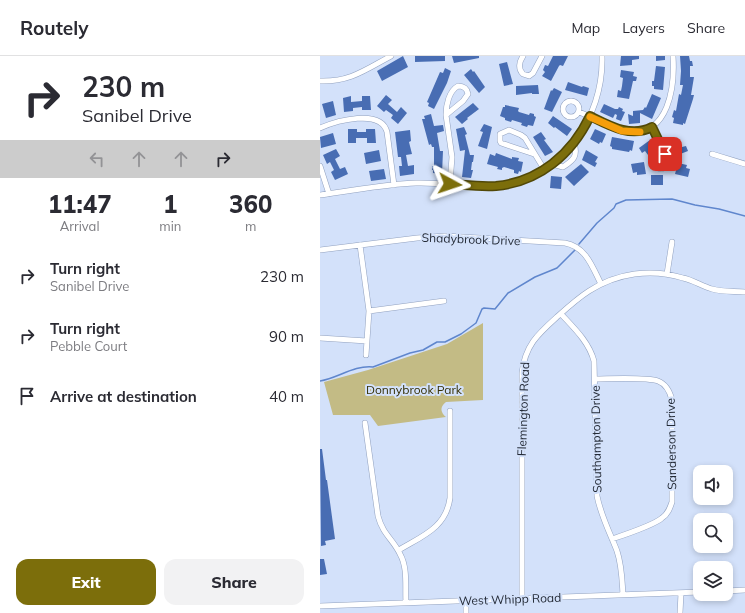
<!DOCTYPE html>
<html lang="en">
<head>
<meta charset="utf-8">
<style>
	body { margin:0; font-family:Mulish,sans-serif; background:#f2f2f3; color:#2b2b33; height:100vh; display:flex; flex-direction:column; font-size:15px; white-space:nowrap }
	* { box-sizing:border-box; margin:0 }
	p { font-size:13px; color:#7c7c81 }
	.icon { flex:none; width:22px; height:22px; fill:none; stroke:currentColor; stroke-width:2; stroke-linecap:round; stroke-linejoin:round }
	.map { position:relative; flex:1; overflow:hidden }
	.drawer { display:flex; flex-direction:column; background:#fff; width:320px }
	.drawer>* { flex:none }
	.top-card { background:#fff; color:#2b2b33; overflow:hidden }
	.controls { position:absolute; left:373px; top:409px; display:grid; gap:8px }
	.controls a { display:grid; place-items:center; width:40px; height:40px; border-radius:8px; background:#fff; box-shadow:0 2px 6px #0003; font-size:20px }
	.pin { position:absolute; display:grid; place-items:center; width:34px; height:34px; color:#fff; margin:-17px; border-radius:8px; box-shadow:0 2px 6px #0006 }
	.me { position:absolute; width:44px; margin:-22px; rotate:95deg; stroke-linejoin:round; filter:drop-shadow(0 0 3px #0008) }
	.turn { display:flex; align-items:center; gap:14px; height:84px; padding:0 16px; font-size:18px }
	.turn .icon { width:52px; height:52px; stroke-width:2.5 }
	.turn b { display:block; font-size:28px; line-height:34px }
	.lanes { display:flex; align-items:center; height:38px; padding:0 16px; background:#0003; justify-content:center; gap:20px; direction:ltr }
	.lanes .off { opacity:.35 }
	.eta { display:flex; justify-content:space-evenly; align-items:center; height:68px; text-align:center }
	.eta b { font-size:24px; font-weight:800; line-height:28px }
	.cta { display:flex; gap:8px; margin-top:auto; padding:8px 16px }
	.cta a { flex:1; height:46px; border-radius:12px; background:#7c6e0b; color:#fff; font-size:16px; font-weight:800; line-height:46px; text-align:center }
	.cta a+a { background:#f2f2f3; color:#2b2b33 }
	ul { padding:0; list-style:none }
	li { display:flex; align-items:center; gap:12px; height:60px; padding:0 16px }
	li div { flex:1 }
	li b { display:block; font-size:15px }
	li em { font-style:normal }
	header { display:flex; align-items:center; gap:24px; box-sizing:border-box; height:56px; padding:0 20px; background:#fff; border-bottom:1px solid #e1e1e2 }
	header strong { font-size:19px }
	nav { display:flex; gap:22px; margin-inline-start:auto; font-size:14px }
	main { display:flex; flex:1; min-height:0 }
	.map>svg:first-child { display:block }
	.green { fill:#c3bb85 }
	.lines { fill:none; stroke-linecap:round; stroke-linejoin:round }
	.stream { stroke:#5f86cd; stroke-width:1.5 }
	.building { fill:#486db3 }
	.minor-casing { stroke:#91a1bf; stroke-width:6 }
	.minor { stroke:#fff; stroke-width:5 }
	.route-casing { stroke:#514807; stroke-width:10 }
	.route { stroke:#7c6e0b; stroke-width:7 }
	.slow { stroke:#f59e0b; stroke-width:7 }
	.labels { text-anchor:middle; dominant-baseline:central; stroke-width:4; stroke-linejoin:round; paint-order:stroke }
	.street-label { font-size:12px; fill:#242b37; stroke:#d3e1fa }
	.park-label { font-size:12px; fill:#342e03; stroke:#d3e1fa }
</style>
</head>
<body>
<header>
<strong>Routely</strong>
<nav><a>Map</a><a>Layers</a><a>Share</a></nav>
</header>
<main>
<section class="drawer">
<div class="top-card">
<div class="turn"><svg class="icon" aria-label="right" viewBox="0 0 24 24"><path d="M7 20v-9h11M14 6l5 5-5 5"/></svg><div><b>230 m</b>Sanibel Drive</div></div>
<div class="lanes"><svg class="icon off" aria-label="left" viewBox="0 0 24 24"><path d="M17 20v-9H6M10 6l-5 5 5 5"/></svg><svg class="icon off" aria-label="ahead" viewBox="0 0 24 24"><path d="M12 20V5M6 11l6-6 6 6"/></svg><svg class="icon off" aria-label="ahead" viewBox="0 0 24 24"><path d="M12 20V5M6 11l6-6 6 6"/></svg><svg class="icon" aria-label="right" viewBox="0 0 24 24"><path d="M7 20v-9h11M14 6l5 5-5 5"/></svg></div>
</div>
<div class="eta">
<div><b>11:47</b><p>Arrival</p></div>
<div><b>1</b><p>min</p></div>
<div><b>360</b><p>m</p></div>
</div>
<ul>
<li><svg class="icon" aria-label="right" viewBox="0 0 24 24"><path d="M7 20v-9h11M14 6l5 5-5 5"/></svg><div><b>Turn right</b><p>Sanibel Drive</p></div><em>230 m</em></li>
<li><svg class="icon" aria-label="right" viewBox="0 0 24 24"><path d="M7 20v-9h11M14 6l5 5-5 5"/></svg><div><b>Turn right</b><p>Pebble Court</p></div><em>90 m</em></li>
<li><svg class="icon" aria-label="arrive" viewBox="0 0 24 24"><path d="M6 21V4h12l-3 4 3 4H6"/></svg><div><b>Arrive at destination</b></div><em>40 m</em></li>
</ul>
<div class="cta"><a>Exit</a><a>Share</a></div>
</section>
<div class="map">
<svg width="425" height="557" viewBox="0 0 425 557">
	<rect width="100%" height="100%" fill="#d3e1fa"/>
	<path class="green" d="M163 267V344L126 346C119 351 121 357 126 361L58 370 50 359H13L4 326 48 314 127 288Z"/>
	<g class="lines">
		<path class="stream" d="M259 188 277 167 294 152 296 148 306 144 352 143 375 149 399 153 425 160
			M0 325C18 322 34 309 53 311L90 297 103 294 117 286H125L141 278 156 267 162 253 164 252 175 253 188 237 215 221 237 212 255 194"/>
	</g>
	<path class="building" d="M83 0 88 11 62 25 57 15Z
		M95 0H125V5L95 6Z
		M132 0H159V2L134 7Z
		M233 0H248L243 10 240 9 239 10 231 25 222 20 225 16 223 14 225 9 228 10Z
		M301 0H319V3L312 4V9L300 10Z
		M336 0H345V4L336 5Z
		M360 0H369L370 5H372L373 10H370V21H374L371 39H374L373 43 365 68 363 67V69L353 67 354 62 352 61 354 54 356 55 359 38 361 39 363 29H360L361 15Z
		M187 6 193 28 184 30 179 8Z
		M336 10 345 11 343 34 334 33V30H332V25H334Z
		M125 12 131 15 127 27 114 53 108 50 109 47 107 46 120 16 123 17Z
		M151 13 153 16 154 15 165 31 159 37 144 19Z
		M301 14 314 16 313 20 317 21 316 25H313L309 43 297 41 298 34 301 35 302 30 303 22 300 21Z
		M248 26 262 31 263 30 269 32 267 40 245 34Z
		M218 29 219 38H212V37L196 39V30Z
		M234 32 242 36 232 56 224 53 231 34 232 35Z
		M332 38 341 42 332 63 320 57V67L309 68 308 58 313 60V55L323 54 325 51 326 52Z
		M66 39 72 44 68 48 77 56 81 51 87 57 78 68 71 62 73 59 66 54 64 56 57 50Z
		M31 40V46L42 45V40H50L51 54H42V51L33 52V55L24 56 23 42Z
		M13 45 16 59 6 62 2 48Z
		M153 47 159 53 147 62 148 63 142 68 135 61Z
		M284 48 295 53H298L299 51 303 53 302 55 305 56 301 65 296 63 297 59 295 58 293 62 280 56Z
		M185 49 199 52 198 55 199 56 209 59 210 57 214 58V60L216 61 213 70 208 69 207 71 201 69 202 67 192 64 191 66 185 64V62L180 60 183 51H185Z
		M111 58 114 70 123 69 124 75 117 77 120 95H123L122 118 113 117V114H112V110H114V91H112L111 88 109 89 102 63H105L104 60Z
		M233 60 252 73 247 80 235 71 234 72 228 67Z
		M164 68 172 71 167 93 158 90 163 76 160 75Z
		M144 71 147 78 145 79 150 99H154L153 106H152L151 114H153L151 122 142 121 145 94 140 95 136 73Z
		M28 73H37V76H46V73H55L56 87H47V82H36V87H28Z
		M275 73 286 78 282 87 280 86 279 88 270 83Z
		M90 74 91 85 89 86 92 98 86 99 88 110 94 109V118L80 120 79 110H82L81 101H78L75 76Z
		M221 76 226 83 224 84 233 96 225 100 213 81Z
		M13 77 16 88 1 92 0 81Z
		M292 81 314 85 312 95 310 94 309 96 292 93V91L290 90Z
		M330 84 336 94 328 99 325 95 322 97 319 92Z
		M360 86 362 91 366 90 368 95 355 100 352 89Z
		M16 93 20 100 15 103 20 113 25 111 28 118 15 124 11 116 14 114 10 106 7 108 3 99Z
		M59 94 61 105 46 108 44 97Z
		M266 94 278 101 275 106 277 107 275 111 262 104Z
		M176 97 192 103V101L199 102 198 105 203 106 201 116 199 115 198 118 194 117V114L184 111 182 112V114L177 113 178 111 167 108 170 98 175 100Z
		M324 106 326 118 317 119V116L313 117 311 108Z
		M358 107 367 109 366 112 370 113 368 121 355 118Z
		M261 108 269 116 254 130 245 121Z
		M64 113 66 123 51 125 49 115Z
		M331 119H343V129H331Z
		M231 120 242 121 241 133 230 132Z
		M0 393H2L6 424H7L15 483 5 485 6 489 1 490Z
		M0 503H4L7 518 0 519Z"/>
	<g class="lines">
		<defs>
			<path id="minor" d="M203 0C199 6 198 13 203 18L209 20 213 17 222 0
				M0 25C30 26 45 14 71 0
				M138 30C143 30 147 32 148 38L143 45 126 59C126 49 129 35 138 30Z
				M243 53a8 8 0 1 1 16 0a8 8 0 1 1-16 0Z
				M259 56C273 61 294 74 308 76 349 80 355 31 353 0
				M126 59 132 101 130 127
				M332 71 349 104 347 110C343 114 338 114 334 109V102L337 99 345 98
				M0 72C16 65 61 52 67 76L74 129
				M214 98 181 87 180 85V78L189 74 201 79 205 82 224 113
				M392 98 425 108
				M232 108 243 111C254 104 258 100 254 87
				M0 110 9 138
				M0 139C32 135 64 128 96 127 123 126 149 132 175 130 241 125 284 62 282 0
				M40 189 49 255 46 299
				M0 194 97 182 125 180 245 187C266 191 272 210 281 228
				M347 218 352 186
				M49 255 124 245
				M241 258C254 272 269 286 274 305L277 440C281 460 290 477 297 495 302 510 302 524 303 539
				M0 282 47 285
				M275 323C289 323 327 321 338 325 346 328 350 336 352 344V446C350 452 348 458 342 462 334 469 304 479 292 483
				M45 367 58 460C63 479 73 483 80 498 88 512 85 531 86 547
				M79 494C102 480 126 472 130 442V355
				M406 535 425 534
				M202 542V317C205 289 218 278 238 260 248 251 258 242 269 235 297 217 331 212 363 222 373 224 382 230 392 233 402 236 414 235 425 236
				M146 545V557
				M0 550 380 536
				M360 557 361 537"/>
		</defs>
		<use href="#minor" class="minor-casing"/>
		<use href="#minor" class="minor"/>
	</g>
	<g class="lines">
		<defs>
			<path id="route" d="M130 128C145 129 160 131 176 130 219 126 252 98 270 60 290 70 311 82 332 71L345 98"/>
		</defs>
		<use href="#route" class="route-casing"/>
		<use href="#route" class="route"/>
		<path class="slow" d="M270 61 302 75 320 76"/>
	</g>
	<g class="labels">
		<g class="street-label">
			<text transform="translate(151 183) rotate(2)">Shadybrook Drive</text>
			<text transform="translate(203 353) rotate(-88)">Flemington Road</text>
			<text transform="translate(276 383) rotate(-91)">Southampton Drive</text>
			<text transform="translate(351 388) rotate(-91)">Sanderson Drive</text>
			<text transform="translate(190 543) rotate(-2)">West Whipp Road</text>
		</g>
		<g class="park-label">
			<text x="94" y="333">Donnybrook Park</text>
		</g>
	</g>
</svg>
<div class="controls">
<a><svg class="icon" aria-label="sound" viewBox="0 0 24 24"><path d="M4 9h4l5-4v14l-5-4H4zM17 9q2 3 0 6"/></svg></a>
<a><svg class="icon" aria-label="search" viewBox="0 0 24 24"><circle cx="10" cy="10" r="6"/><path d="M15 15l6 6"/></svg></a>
<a><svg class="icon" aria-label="layers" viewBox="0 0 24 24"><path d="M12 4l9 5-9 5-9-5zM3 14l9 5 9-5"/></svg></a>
</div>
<div class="pin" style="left:345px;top:98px;background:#d93025"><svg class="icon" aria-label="arrive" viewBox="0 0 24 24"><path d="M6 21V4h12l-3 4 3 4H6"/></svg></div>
<svg class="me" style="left:130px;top:128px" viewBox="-20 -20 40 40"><path d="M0-17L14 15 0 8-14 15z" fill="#7c6e0b" stroke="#fff" stroke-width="4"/></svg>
</div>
</main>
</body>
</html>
